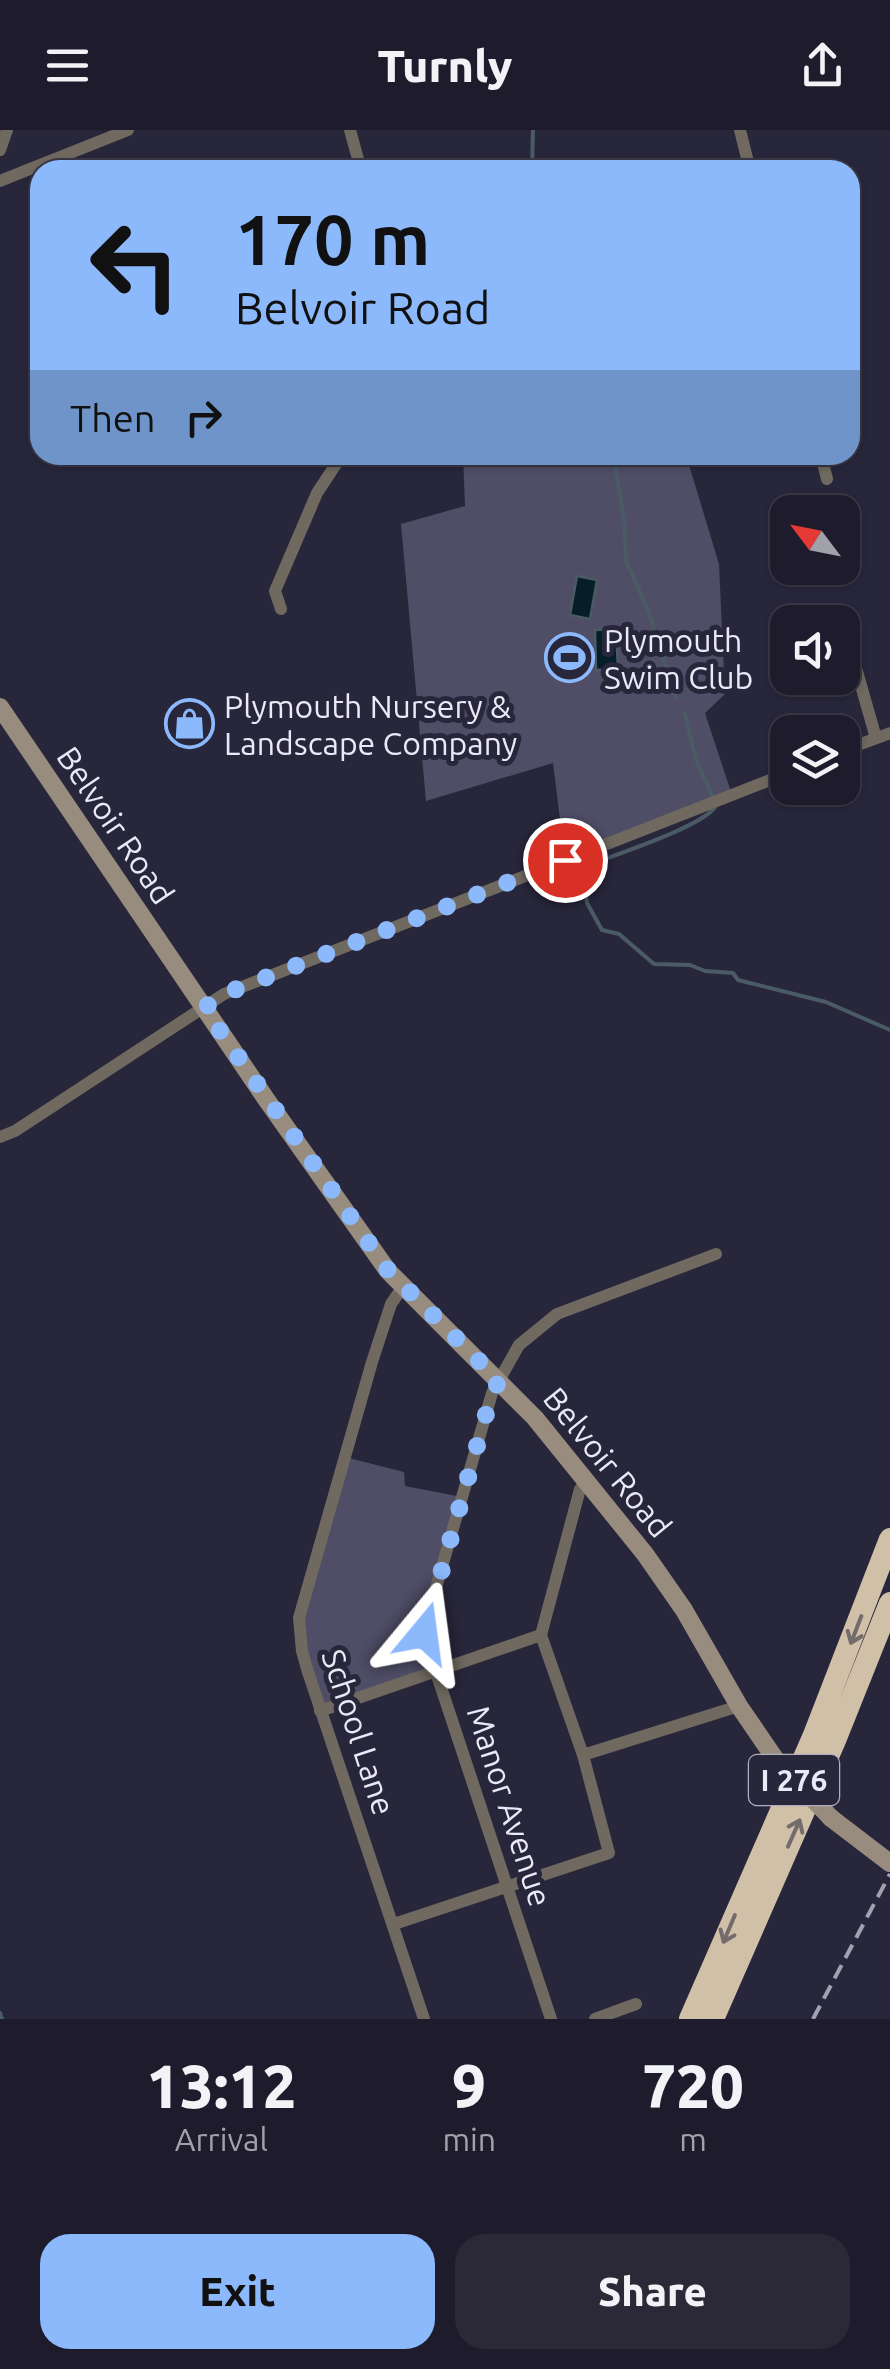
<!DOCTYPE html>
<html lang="en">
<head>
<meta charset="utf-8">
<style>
	body { margin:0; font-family:Ubuntu,sans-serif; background:#2b2938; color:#f1f3f6; height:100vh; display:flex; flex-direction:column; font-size:38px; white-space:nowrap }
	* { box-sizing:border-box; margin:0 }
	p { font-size:32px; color:#a1a1a9 }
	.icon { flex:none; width:55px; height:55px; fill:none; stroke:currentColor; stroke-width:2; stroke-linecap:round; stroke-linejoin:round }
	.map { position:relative; height:1889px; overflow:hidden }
	.side { display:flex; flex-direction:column; background:#1e1c2c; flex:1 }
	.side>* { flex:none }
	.top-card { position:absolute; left:30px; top:30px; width:830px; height:305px; border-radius:30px; box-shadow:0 2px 8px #0004,0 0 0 2px #3c3a48; background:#8bb9fc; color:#111; overflow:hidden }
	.needle { width:65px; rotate:302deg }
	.controls { position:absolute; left:770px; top:365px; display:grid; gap:20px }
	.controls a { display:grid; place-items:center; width:90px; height:90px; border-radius:20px; background:#1e1c2c; box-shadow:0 2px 8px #0004,0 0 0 2px #3c3a48; font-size:50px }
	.pin { position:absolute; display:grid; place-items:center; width:85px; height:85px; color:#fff; margin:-42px; border:5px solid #fff; border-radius:50%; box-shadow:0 2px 10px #0007 }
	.me { position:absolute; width:110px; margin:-55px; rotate:16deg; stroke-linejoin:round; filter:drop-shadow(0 0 8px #0008) }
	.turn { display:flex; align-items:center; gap:35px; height:210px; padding:0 40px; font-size:45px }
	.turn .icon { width:130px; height:130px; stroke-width:2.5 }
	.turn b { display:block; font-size:70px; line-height:85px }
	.then { display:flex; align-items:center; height:95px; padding:0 40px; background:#0003; gap:20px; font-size:38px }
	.eta { display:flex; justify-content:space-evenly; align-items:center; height:170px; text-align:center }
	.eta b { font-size:60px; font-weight:800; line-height:70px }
	.button { display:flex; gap:20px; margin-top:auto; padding:20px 40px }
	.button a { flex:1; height:115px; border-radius:30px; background:#8bb9fc; color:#111; font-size:40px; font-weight:800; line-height:115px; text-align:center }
	.button a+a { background:#2b2938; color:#f1f3f6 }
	header { display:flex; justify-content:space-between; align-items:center; height:130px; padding:0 40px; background:#1e1c2c; font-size:45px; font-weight:800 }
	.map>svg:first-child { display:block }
	.green { fill:#504e67 }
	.water { fill:#061e27; stroke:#4a5b65; stroke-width:2.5 }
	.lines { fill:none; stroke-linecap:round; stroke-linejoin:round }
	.stream { stroke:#4a5b65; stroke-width:4 }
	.street { stroke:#6f695f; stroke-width:12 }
	.secondary { stroke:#978c7d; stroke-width:18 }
	.highway { stroke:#d1c0a8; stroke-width:22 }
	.rail { stroke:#a2a1b1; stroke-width:4; stroke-dasharray:15 8; stroke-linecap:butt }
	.secondary-bridge { stroke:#978c7d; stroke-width:18 }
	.oneway { stroke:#746b6c }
	.route { stroke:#8bb9fc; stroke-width:18; stroke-dasharray:0 32.4 }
	.labels { text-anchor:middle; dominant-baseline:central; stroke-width:10; stroke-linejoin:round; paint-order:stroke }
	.shield { fill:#28263b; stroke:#b0aebf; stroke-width:2.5 }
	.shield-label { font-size:30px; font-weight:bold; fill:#eae9f7 }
	.poi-label { font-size:32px; fill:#eae9f7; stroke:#28263b; text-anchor:start }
	.street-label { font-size:32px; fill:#eae9f7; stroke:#28263b }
</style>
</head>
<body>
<header><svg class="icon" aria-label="menu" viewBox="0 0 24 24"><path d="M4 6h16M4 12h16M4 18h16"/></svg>Turnly<svg class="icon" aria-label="share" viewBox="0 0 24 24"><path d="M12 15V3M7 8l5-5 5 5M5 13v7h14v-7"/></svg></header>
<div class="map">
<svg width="890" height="1889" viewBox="0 0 890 1889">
	<rect width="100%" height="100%" fill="#28263b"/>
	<path class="green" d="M463 325H686L719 434 725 564 705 583 732 665 565 730 553 633 426 671 401 394 465 376Z
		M345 1327 404 1342 405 1356 462 1367 424 1503 437 1541 320 1581 299 1488Z"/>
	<path class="water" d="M577 446 597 450 590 489 570 485Z
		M616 499 618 539 596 540 595 500Z"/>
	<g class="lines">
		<path class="stream" d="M532 40 533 0
			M613 325 624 388 626 431 648 480 676 568
			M685 584 696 630 712 665
			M715 677C701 697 619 723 592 734L583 743 587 773 602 800 619 804 654 834 690 835 705 841 733 843 738 850 826 872 890 900
			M0 1883 2 1889"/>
		<path class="street" d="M350 0 361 40
			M740 0 750 40
			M0 20 7 0
			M0 51 128 0
			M821 325 827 349
			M281 479 275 461 317 363 342 325
			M842 489 876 608
			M842 621 890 603
			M0 1007 15 1001 224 864 788 643
			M402 1158 391 1174 372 1232 299 1488 302 1521 307 1539 424 1889
			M320 1581 541 1505
			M583 1625 739 1576
			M394 1794 609 1723 583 1625 541 1505 580 1359 588 1353
			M551 1889 423 1503 492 1263 519 1215 557 1184 716 1124
			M595 1889 636 1874"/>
		<path class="secondary" d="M0 577 266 969 388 1141 535 1288 645 1424 684 1480 739 1576 776 1630
			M831 1688 890 1733"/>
		<path class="highway" d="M690 1889 814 1605 890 1409
			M713 1889 836 1608 890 1473"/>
		<path class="rail" d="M813 1889 890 1744"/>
		<path class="secondary-bridge" d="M776 1630 831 1688"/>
	</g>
	<defs><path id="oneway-shaft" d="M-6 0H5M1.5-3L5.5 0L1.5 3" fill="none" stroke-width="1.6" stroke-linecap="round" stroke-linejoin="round" transform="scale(2.5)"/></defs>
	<g class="oneway">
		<use href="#oneway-shaft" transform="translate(856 1500) rotate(111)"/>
		<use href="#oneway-shaft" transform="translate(794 1703) rotate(-66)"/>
		<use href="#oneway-shaft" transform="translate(729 1799) rotate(113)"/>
	</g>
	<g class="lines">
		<path class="route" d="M424 1503 492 1263 499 1251 388 1140 204 878 224 864 565 730"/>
	</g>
	<defs>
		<symbol id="stadium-ring" viewBox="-11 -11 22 22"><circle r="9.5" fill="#28263b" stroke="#8bb9fc" stroke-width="1.5"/><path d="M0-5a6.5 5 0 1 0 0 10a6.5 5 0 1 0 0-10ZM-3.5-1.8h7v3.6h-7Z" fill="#8bb9fc"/></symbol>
		<symbol id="shop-ring" viewBox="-11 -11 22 22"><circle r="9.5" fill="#28263b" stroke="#8bb9fc" stroke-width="1.5"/><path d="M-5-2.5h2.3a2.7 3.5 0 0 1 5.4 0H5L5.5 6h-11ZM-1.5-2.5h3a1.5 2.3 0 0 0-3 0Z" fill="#8bb9fc"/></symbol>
	</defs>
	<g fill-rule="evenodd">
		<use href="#stadium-ring" x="542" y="500" width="55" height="55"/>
		<use href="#shop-ring" x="162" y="566" width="55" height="55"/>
	</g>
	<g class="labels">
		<rect class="shield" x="749" y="1625" width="90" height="50" rx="8"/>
		<g class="shield-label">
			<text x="794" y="1650">I 276</text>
		</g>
		<g class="poi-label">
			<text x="604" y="510">Plymouth<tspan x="604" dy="37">Swim Club</tspan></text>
			<text x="224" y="576">Plymouth Nursery &amp;<tspan x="224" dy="37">Landscape Company</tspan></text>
		</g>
		<g class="street-label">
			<text transform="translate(116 695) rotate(56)">Belvoir Road</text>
			<text transform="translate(608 1332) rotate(51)">Belvoir Road</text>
			<text transform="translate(359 1602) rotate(72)">School Lane</text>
			<text transform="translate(510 1676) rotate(72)">Manor Avenue</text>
		</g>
	</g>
</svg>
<div class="controls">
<a><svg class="needle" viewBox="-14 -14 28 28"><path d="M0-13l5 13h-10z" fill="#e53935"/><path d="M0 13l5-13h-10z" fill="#a1a1a9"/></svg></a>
<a><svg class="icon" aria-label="sound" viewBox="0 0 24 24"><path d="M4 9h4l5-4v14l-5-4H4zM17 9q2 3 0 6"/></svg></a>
<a><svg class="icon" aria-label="layers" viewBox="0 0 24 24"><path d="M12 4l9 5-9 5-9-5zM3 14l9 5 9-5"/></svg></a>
</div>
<div class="pin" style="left:565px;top:730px;background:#d93025"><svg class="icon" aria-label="arrive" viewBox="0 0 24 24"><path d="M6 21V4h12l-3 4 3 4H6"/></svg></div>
<svg class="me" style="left:424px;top:1503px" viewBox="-20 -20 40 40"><path d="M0-17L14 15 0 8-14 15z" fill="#8bb9fc" stroke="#fff" stroke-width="4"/></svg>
<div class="top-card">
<div class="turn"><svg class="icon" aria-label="left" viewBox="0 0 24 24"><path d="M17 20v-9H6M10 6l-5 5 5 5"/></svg><div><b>170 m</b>Belvoir Road</div></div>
<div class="then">Then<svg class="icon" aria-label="right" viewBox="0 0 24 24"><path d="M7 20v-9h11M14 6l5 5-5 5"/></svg></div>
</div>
</div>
<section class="side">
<div class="eta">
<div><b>13:12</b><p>Arrival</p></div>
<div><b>9</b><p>min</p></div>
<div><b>720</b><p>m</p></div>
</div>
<div class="button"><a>Exit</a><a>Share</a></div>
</section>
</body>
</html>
